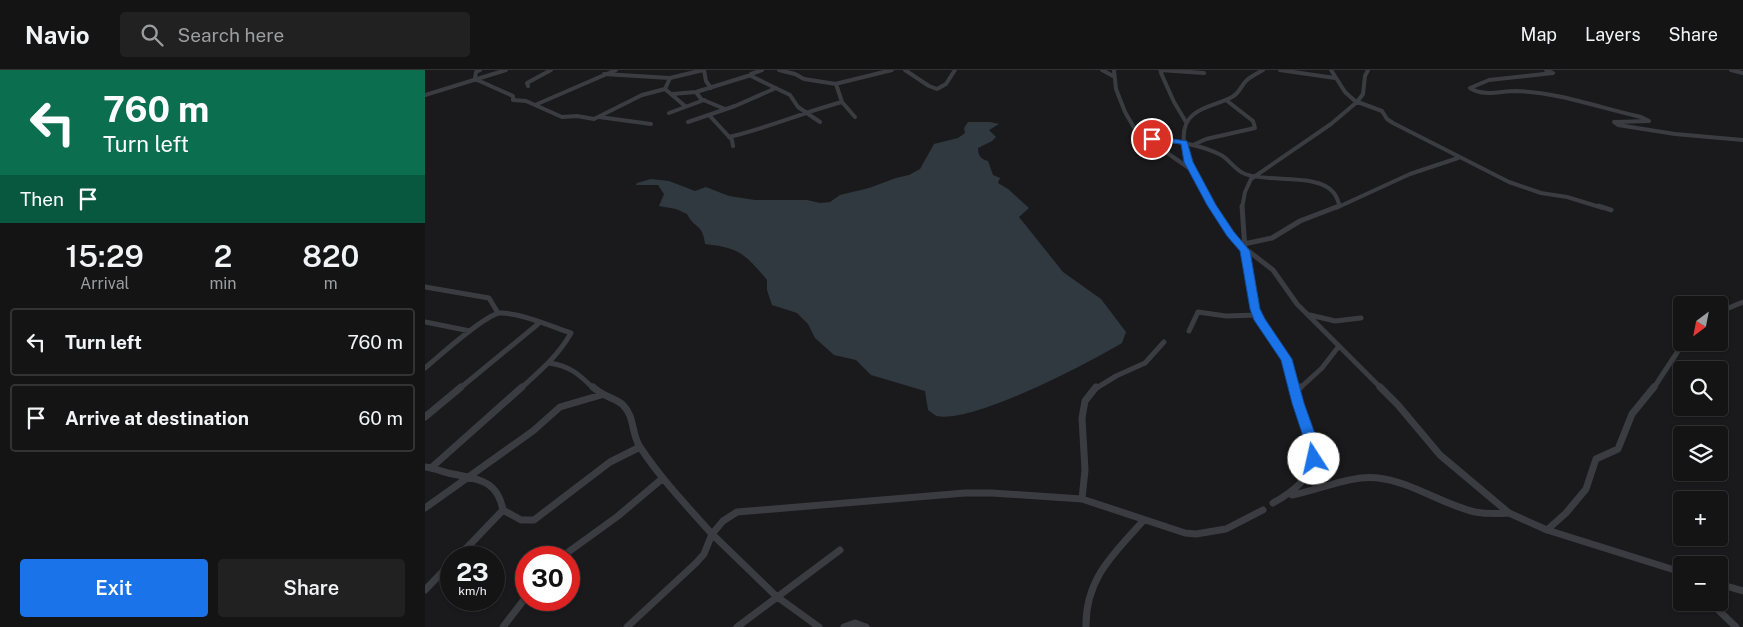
<!DOCTYPE html>
<html lang="en">
<head>
<meta charset="utf-8">
<style>
	body { margin:0; font-family:"Public Sans",sans-serif; background:#212122; color:#f1f3f6; height:100vh; display:flex; flex-direction:column; font-size:19px; white-space:nowrap }
	* { box-sizing:border-box; margin:0 }
	p { font-size:16px; color:#9d9ea0 }
	.icon { flex:none; width:28px; height:28px; fill:none; stroke:currentColor; stroke-width:2; stroke-linecap:round; stroke-linejoin:round }
	.map { position:relative; flex:1; overflow:hidden }
	.side { display:flex; flex-direction:column; background:#141415; width:425px }
	.side>* { flex:none }
	.guide { background:#0b6e4f; color:#fff; overflow:hidden }
	.needle { width:32px; rotate:212deg }
	.buttons { position:absolute; left:1248px; top:226px; display:grid; gap:10px }
	.buttons a { display:grid; place-items:center; width:55px; height:55px; border-radius:5px; background:#141415; box-shadow:0 1px 4px #0004,0 0 0 1px #333334; font-size:25px }
	.speed { position:absolute; left:15px; top:476px; display:flex; gap:10px; font-size:25px; font-weight:700; text-align:center }
	.speed>* { display:grid; place-content:center; width:65px; height:65px; border-radius:50%; background:#141415; box-shadow:0 1px 4px #0004,0 0 0 1px #333334; line-height:1 }
	.speed small { font-size:12px; font-weight:400 }
	.speed .limit { border:8px solid #d22; background:#fff; color:#111 }
	.pin { position:absolute; display:grid; place-items:center; width:42px; height:42px; color:#fff; margin:-21px; border:2px solid #fff; border-radius:50%; box-shadow:0 1px 5px #0007 }
	.me { position:absolute; width:55px; margin:-28px; rotate:350deg; stroke-linejoin:round; filter:drop-shadow(0 0 4px #0008) }
	.turn { display:flex; align-items:center; gap:18px; height:105px; padding:0 20px; font-size:22px }
	.turn .icon { width:65px; height:65px; stroke-width:2.5 }
	.turn b { display:block; font-size:35px; line-height:42px }
	.then { display:flex; align-items:center; height:48px; padding:0 20px; background:#0003; gap:10px; font-size:19px }
	.eta { display:flex; justify-content:space-evenly; align-items:center; height:85px; text-align:center }
	.eta b { font-size:30px; font-weight:600; line-height:35px }
	.cta { display:flex; gap:10px; margin-top:auto; padding:10px 20px }
	.cta a { flex:1; height:58px; border-radius:5px; background:#1a73e8; color:#fff; font-size:20px; font-weight:600; line-height:58px; text-align:center }
	.cta a+a { background:#212122; color:#f1f3f6 }
	ul { padding:0; list-style:none }
	li { display:flex; align-items:center; gap:15px; height:68px; margin:0 10px 8px; padding:0 10px; border:2px solid #333334; border-radius:5px }
	li div { flex:1 }
	li b { display:block; font-size:19px }
	li em { font-style:normal }
	header { display:flex; align-items:center; gap:30px; box-sizing:border-box; height:70px; padding:0 25px; background:#141415; border-bottom:1px solid #333334 }
	header strong { font-size:24px }
	nav { display:flex; gap:28px; margin-inline-start:auto; font-size:18px }
	.search { width:350px; height:45px; background:#212122; display:flex; align-items:center; gap:12px; box-sizing:border-box; padding:0 18px; border-radius:5px; color:#9d9ea0; font-size:19px }
	main { display:flex; flex:1; min-height:0 }
	.map>svg:first-child { display:block }
	.water { fill:#303940 }
	.lines { fill:none; stroke-linecap:round; stroke-linejoin:round }
	.minor-far2 { stroke:#3b3c41; stroke-width:4 }
	.minor-far1 { stroke:#3b3c41; stroke-width:5 }
	.minor { stroke:#3b3c41; stroke-width:7 }
	.route { fill:#1a73e8; stroke:#114b97 }
</style>
</head>
<body>
<header>
<strong>Navio</strong>
<div class="search"><svg class="icon" aria-label="search" viewBox="0 0 24 24"><circle cx="10" cy="10" r="6"/><path d="M15 15l6 6"/></svg>Search here</div>
<nav><a>Map</a><a>Layers</a><a>Share</a></nav>
</header>
<main>
<section class="side">
<div class="guide">
<div class="turn"><svg class="icon" aria-label="left" viewBox="0 0 24 24"><path d="M17 20v-9H6M10 6l-5 5 5 5"/></svg><div><b>760 m</b>Turn left</div></div>
<div class="then">Then<svg class="icon" aria-label="arrive" viewBox="0 0 24 24"><path d="M6 21V4h12l-3 4 3 4H6"/></svg></div>
</div>
<div class="eta">
<div><b>15:29</b><p>Arrival</p></div>
<div><b>2</b><p>min</p></div>
<div><b>820</b><p>m</p></div>
</div>
<ul>
<li><svg class="icon" aria-label="left" viewBox="0 0 24 24"><path d="M17 20v-9H6M10 6l-5 5 5 5"/></svg><div><b>Turn left</b></div><em>760 m</em></li>
<li><svg class="icon" aria-label="arrive" viewBox="0 0 24 24"><path d="M6 21V4h12l-3 4 3 4H6"/></svg><div><b>Arrive at destination</b></div><em>60 m</em></li>
</ul>
<div class="cta"><a>Exit</a><a>Share</a></div>
</section>
<div class="map">
<svg width="1318" height="557" viewBox="0 0 1318 557">
	<rect width="100%" height="100%" fill="#1a1a1c"/>
	<path class="water" d="M543 52H565L574 54 564 60 571 67 567 71 553 78C553 86 556 89 563 91L568 105 575 108 573 113 583 119 604 138 594 147 638 202 676 229 701 262 697 273C664 293 547 354 512 346 509 345 505 341 503 340L500 321 446 305 431 290 409 285 390 268 383 254 372 243 347 235 342 220V210C320 184 315 178 280 174 278 153 269 159 262 144L251 139 234 136 239 124 233 115H211L212 113 226 109 244 111 270 121 281 117 304 126 330 130H382L395 133 405 132 415 125 444 118 471 108 484 105 495 99 509 74 533 68 540 63 539 58Z"/>
	<g class="lines">
		<path class="minor-far2" d="M55 0 51 2 50 9 88 26V30L101 31 137 47 152 46 169 49 217 25 240 19
			M279 0 281 11 286 18
			M337 0 326 4V6L365 25 373 37 395 52
			M354 0 370 4 379 9 411 14 417 32 430 47
			M480 0 504 16 512 19 521 14 530 0
			M677 0 688 6
			M689 0 691 19 700 42 711 61 768 101
			M735 0 779 3
			M737 0 736 3 749 32 761 52
			M855 0 910 8
			M906 0 920 22 930 31 957 41 962 49 968 53 1084 112 1116 123 1142 127 1178 138
			M1121 0 1128 3 1064 10 1045 18C1059 27 1075 21 1090 21 1133 22 1175 38 1216 47L1224 51 1189 52 1193 55 1250 64 1318 70
			M1306 0 1318 3
			M179 4 245 8 278 0
			M245 8 240 19 260 36
			M410 14 467 0
			M103 16 102 13 126 0
			M271 22 276 29 300 39
			M247 24 271 22 326 5
			M0 25 81 0
			M110 35 191 0
			M244 43 279 30
			M284 45 307 70 308 76
			M174 47 226 54
			M263 52 310 36 351 18
			M304 67C343 58 379 42 417 32
			M718 67C744 71 773 73 796 85 805 90 810 100 820 104 843 113 893 103 908 122 912 126 913 132 915 136
			M768 75 781 69 830 58 828 51 801 30
			M788 138C775 116 742 65 769 44 780 35 795 34 807 27 815 23 816 15 822 10 826 6 833 3 838 0
			M817 138 820 122 826 109 906 54 932 32 938 24 940 6 943 0
			M911 138 985 104 1033 88"/>
		<path class="minor-far1" d="M787 136 813 173 848 200 872 234 957 319
			M817 136 821 194 828 234 834 249 861 288 870 319
			M1174 136 1186 140
			M819 174 847 168 875 151 914 136
			M0 217 64 228 73 243
			M1294 242 1318 232
			M885 245 910 251 936 248
			M0 252 45 261
			M764 261 773 242 801 246 832 245
			M124 293C145 296 154 304 169 319
			M0 298C13 287 61 244 75 243 92 242 128 257 146 263 133 286 115 301 95 319
			M34 319 113 254
			M670 319 691 306 720 293 739 272
			M874 319 897 298 914 276
			M1228 319 1259 272"/>
		<path class="minor" d="M168 317C178 327 191 328 198 335 210 347 206 363 215 377 236 409 262 436 287 464L279 484 271 493 202 557
			M955 317 973 335 1015 385 1084 443 1122 460 1256 502
			M870 322 875 317
			M0 347 36 317
			M0 397C8 398 16 401 23 403 50 409 72 408 78 440L32 488
			M6 398 97 317
			M867 425C895 420 924 405 953 408 987 412 1016 434 1050 442 1061 444 1072 444 1084 443
			M657 429 660 400 657 348 660 331 671 317
			M848 433C913 397 881 372 870 317
			M0 438 108 361 135 337 176 325
			M78 440 96 450H109L185 392 215 377
			M1122 460 1141 443 1161 419 1171 389 1193 379 1207 344 1229 317
			M135 488 193 446 238 408
			M1294 514 1318 521
			M0 520 26 493
			M1285 532 1311 557
			M78 557 101 527
			M312 557 415 480
			M394 557 351 526 287 464 298 451 312 442 540 423H567L657 429 760 463 771 464 801 459 838 440
			M419 557 430 553 441 557
			M661 557C660 509 689 483 719 450"/>
	</g>
	<path class="route" d="M727 66 762 71 768 92 791 135 809 162 825 181 835 239 840 249 867 289 879 333 895 378V389L893 393 889 394 884 393 882 378 867 333 856 290 829 250 825 239 815 181 802 166 782 135 759 92 756 74 724 70V67Z"/>
</svg>
<div class="buttons">
<a><svg class="needle" viewBox="-14 -14 28 28"><path d="M0-13l5 13h-10z" fill="#e53935"/><path d="M0 13l5-13h-10z" fill="#9d9ea0"/></svg></a>
<a><svg class="icon" aria-label="search" viewBox="0 0 24 24"><circle cx="10" cy="10" r="6"/><path d="M15 15l6 6"/></svg></a>
<a><svg class="icon" aria-label="layers" viewBox="0 0 24 24"><path d="M12 4l9 5-9 5-9-5zM3 14l9 5 9-5"/></svg></a>
<a>+</a>
<a>−</a>
</div>
<div class="speed"><div>23<small>km/h</small></div><div class="limit">30</div></div>
<div class="pin" style="left:727px;top:69px;background:#d93025"><svg class="icon" aria-label="arrive" viewBox="0 0 24 24"><path d="M6 21V4h12l-3 4 3 4H6"/></svg></div>
<svg class="me" style="left:889px;top:389px" viewBox="-20 -20 40 40"><circle r="19" fill="#fff"/><path d="M0-13L10 11 0 6-10 11z" fill="#1a73e8"/></svg>
</div>
</main>
</body>
</html>
